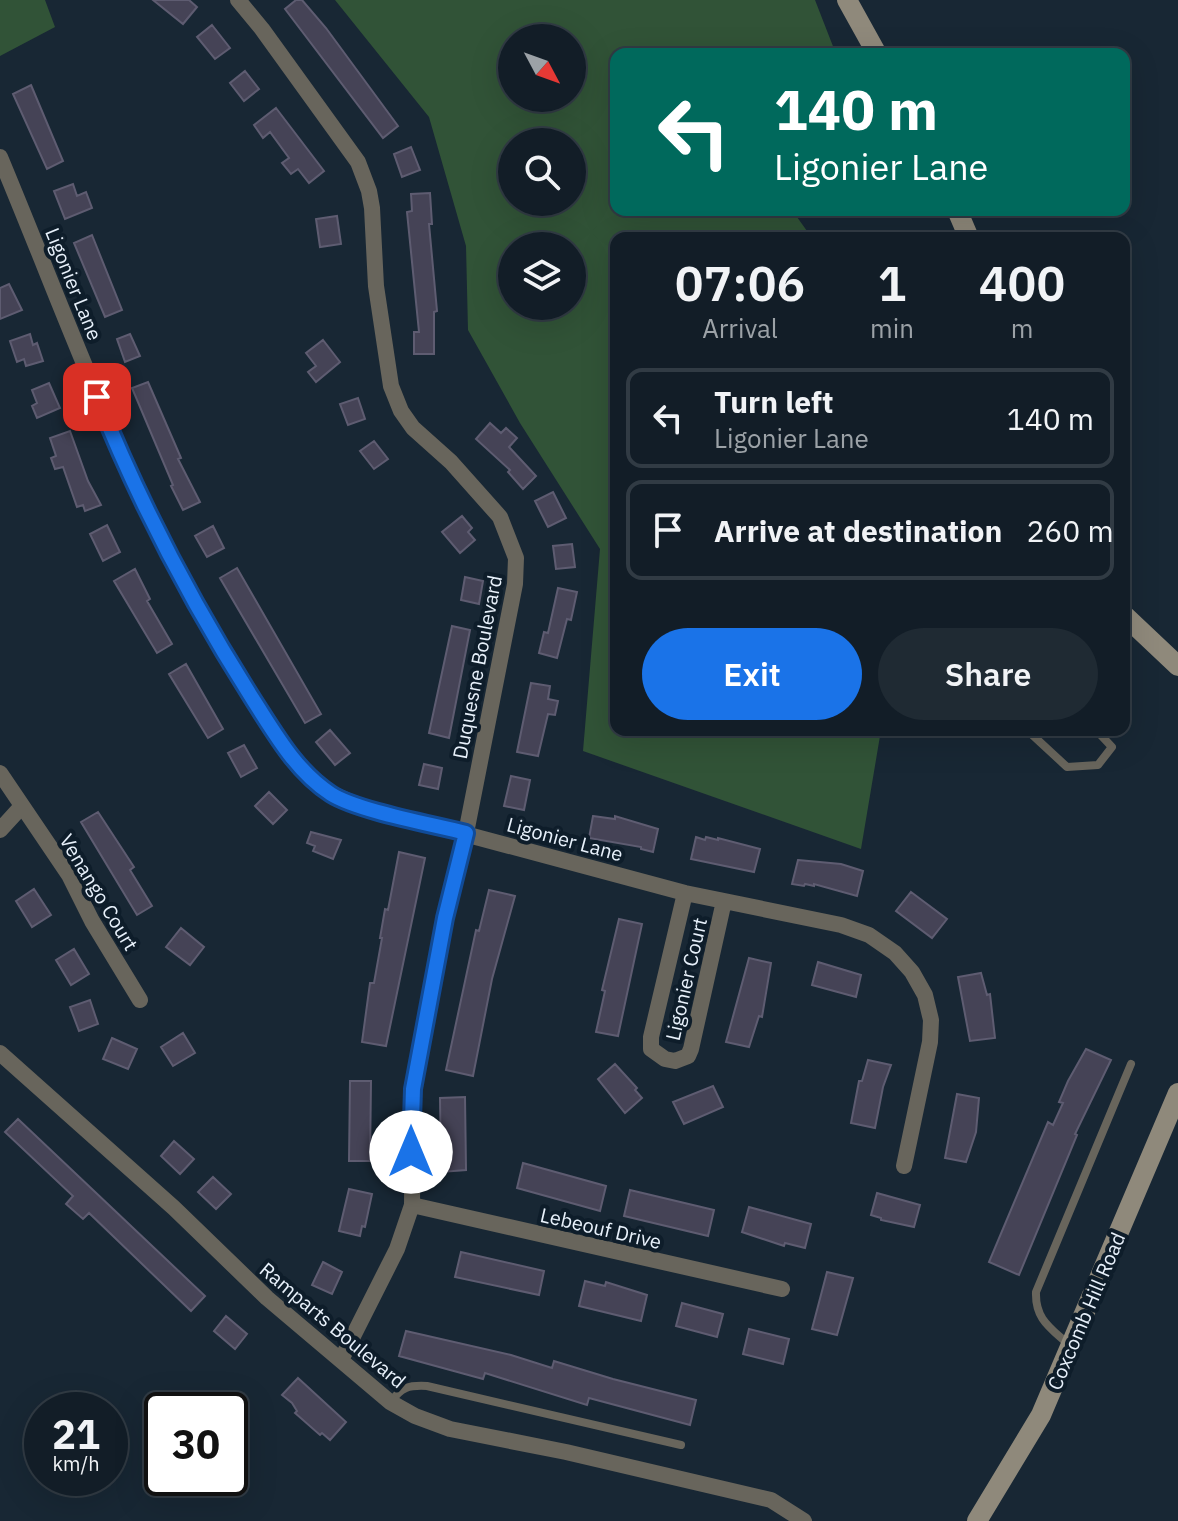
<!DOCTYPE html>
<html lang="en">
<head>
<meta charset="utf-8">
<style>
	body { margin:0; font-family:"IBM Plex Sans",sans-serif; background:#1f2a33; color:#f1f3f6; height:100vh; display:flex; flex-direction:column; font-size:30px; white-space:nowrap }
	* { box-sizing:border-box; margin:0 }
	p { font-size:26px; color:#9ca2a7 }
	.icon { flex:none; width:44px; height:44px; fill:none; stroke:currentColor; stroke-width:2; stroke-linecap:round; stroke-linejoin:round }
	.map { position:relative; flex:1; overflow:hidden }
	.details { position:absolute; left:610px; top:232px; width:520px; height:504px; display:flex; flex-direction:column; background:#121d27; border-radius:16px; box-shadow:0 8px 32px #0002,0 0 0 2px #313b44 }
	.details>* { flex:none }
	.guide { position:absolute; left:610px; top:48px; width:520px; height:168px; border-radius:16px; box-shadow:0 8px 32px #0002,0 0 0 2px #313b44; background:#00695c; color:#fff; overflow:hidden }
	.needle { width:52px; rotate:131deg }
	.tools { position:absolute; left:498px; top:24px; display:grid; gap:16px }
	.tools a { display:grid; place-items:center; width:88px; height:88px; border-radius:50%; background:#121d27; box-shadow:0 8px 32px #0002,0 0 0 2px #313b44; font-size:40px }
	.speed { position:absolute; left:24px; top:1392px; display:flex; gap:16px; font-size:40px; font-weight:700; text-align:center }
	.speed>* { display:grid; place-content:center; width:104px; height:104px; border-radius:50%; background:#121d27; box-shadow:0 8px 32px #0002,0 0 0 2px #313b44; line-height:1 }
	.speed small { font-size:20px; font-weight:400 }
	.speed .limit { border:4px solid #111; border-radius:12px; background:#fff; color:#111 }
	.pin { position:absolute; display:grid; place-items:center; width:68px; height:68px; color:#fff; margin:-34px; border-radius:16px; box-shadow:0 4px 12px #0006 }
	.me { position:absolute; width:88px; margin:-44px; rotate:0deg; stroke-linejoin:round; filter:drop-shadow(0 0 6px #0008) }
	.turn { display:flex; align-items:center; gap:28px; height:168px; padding:0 32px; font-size:36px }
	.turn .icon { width:104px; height:104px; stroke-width:2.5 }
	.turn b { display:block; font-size:56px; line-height:68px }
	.eta { display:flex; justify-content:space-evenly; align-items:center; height:136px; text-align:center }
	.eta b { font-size:48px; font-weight:600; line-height:56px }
	.button { display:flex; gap:16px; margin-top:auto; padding:16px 32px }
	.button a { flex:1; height:92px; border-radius:48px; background:#1a73e8; color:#fff; font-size:32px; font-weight:600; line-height:92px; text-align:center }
	.button a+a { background:#1f2a33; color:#f1f3f6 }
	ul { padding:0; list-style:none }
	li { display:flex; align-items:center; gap:24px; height:100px; margin:0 16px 12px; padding:0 16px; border:4px solid #313b44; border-radius:16px }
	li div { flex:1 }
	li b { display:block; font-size:30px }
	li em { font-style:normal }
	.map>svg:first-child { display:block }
	.green { fill:#315337; fill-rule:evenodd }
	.building { fill:#454356; stroke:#5e5c71; stroke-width:2 }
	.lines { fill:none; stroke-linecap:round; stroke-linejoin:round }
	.lane { stroke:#68655c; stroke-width:8 }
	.street { stroke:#68655c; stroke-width:16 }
	.secondary { stroke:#8f897b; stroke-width:20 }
	.route-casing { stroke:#114b97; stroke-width:20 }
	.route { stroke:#1a73e8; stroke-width:14 }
	.labels { text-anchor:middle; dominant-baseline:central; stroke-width:8; stroke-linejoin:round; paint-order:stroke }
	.street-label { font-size:20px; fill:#e8f1fb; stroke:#0e1d2a }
</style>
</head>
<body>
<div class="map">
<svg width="1178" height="1521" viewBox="0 0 1178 1521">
	<rect width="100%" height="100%" fill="#182734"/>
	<path class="green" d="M0 0H45L55 27 0 56Z
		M335 0H815L836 54H616V210H792L812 238H616V730H881L861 849 583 751 600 549 520 423 468 330 466 246 429 117ZM512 38H572V98H512ZM512 142H572V202H512ZM512 246H572V306H512Z"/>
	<path class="building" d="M153 0H189L197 7 183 24Z
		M296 0H302L326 28 398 126 383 138 285 9Z
		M212 25 230 48 215 59 197 37Z
		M245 71 259 89 244 101 230 83Z
		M31 85 63 161 47 169 13 94Z
		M276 108 324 171 309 183 298 169 291 174 282 163 289 158 270 132 263 138 254 125Z
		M411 147 420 170 402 177 394 154Z
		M73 184 77 196 86 192 92 208 65 219 54 191Z
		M430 193 432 224H429L437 311 434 312V354H414V332H419L407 212 412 211 411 194Z
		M337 216 341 244 320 247 316 219Z
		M92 235 122 310 105 317 74 243Z
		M9 284 22 310 0 319V288Z
		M30 334 33 345 37 343 43 361 26 366 24 359 17 362 10 341Z
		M130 334 140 356 125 362 117 339Z
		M323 340 340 362 316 382 308 372 316 366 306 353Z
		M148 382 181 458 178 459 200 502 183 510 171 486 173 485 132 388Z
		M49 383 60 408 37 418 32 406 37 403 32 390Z
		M358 398 365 419 348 425 340 404Z
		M490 423 501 433 506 428 517 438 509 447 536 476 523 489 508 472 510 470 476 439Z
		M70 431 88 481 101 505 85 511 83 505 77 507 63 467 55 469 51 458 56 456 50 438Z
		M374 441 388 459 374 469 360 451Z
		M553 492 566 518 548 527 535 501Z
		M462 516 472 528 468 532 475 540 460 553 442 532Z
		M107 525 120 552 103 561 90 534Z
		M213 526 224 548 207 557 195 536Z
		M572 544 575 567 556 569 553 546Z
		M237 568 321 714 305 723 220 578Z
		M135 569 150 599 147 601 172 644 157 653 114 581Z
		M465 577 483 581 479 604 461 600Z
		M558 588 577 592 571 620 567 619 557 658 539 653 544 632 548 633Z
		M452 626 470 630 449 738 429 733Z
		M186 664 223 729 208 738 169 674Z
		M531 683 550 686 548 699 558 701 555 715 548 714 538 756 517 752Z
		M330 730 350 753 335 765 316 742Z
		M244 745 257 768 241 777 228 753Z
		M424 764 442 768 438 789 419 785Z
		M511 776 530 780 524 810 504 806Z
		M269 792 287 810 273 824 255 806Z
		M98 812 134 867 130 870 152 906 137 915 81 822Z
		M593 816 615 819V816L658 829 653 852 641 849V847L589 838Z
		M311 832 341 840 333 859 313 851 315 846 307 843Z
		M696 837 705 840 706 837 718 840V838L760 849 754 872 691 859Z
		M399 852 425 858 386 1046 362 1042 370 983H374L382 938H380L385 909 388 910Z
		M798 860 841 864 863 871 857 896 814 884V886L805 884 804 886 792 884Z
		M34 889 51 915 32 927 16 901Z
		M489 890 515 896 492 979 473 1076 446 1070 476 930 479 931Z
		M911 892 947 919 932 938 896 911Z
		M619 919 642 924 618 1036 596 1032 605 991 602 990Z
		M181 928 204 947 190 965 166 947Z
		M74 949 89 974 71 985 56 960Z
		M749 958 771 963 762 1017 759 1016 749 1047 726 1042Z
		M818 962 861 975 856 997 812 985Z
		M981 973 987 995 990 994 995 1038 970 1041 958 977Z
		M90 1000 98 1024 79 1031 70 1007Z
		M183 1033 195 1053 173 1066 161 1047Z
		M112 1038 137 1049 128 1069 103 1059Z
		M1086 1049 1111 1060 1075 1134 1077 1135 1019 1275 989 1262 1048 1122 1053 1125 1063 1103 1059 1102 1068 1081Z
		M868 1060 891 1065 883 1087 875 1128 851 1123 859 1081H862Z
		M615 1064 637 1088 635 1090 642 1098 625 1113 598 1079Z
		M350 1081H371L370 1161H349Z
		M713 1086 723 1107 684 1124 673 1102Z
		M957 1094 979 1098 976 1132 966 1162 945 1158Z
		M465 1097 466 1170 441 1172 440 1098Z
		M18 1119 205 1296 191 1311 89 1213 83 1219 66 1204 73 1196 5 1132Z
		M174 1141 194 1159 180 1174 161 1156Z
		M523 1163 606 1186 600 1211 517 1188Z
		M213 1177 231 1194 216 1209 198 1192Z
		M349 1189 372 1194 365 1227 362 1226 360 1236 339 1231Z
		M630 1190 714 1210 708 1236 624 1216Z
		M877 1193 920 1205 914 1227 881 1220V1218L871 1215Z
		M749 1207 811 1224 805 1248 785 1243 784 1246 742 1232Z
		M461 1252 544 1271 539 1295 455 1277Z
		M323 1262 342 1272 332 1294 312 1285Z
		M827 1272 853 1278 837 1335 812 1329Z
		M585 1281 605 1286 606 1282 647 1295 641 1321 579 1306Z
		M682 1303 723 1314 717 1337 676 1326Z
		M226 1316 247 1334 235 1349 214 1331Z
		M749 1329 789 1339 783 1364 743 1354Z
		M406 1331 511 1355 552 1368 554 1361 613 1379 696 1400 690 1425 589 1398 587 1405 485 1373 483 1379 399 1356Z
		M298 1378 346 1422 330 1440 322 1433 320 1435 295 1413 297 1411 292 1403 282 1395Z"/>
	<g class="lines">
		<path class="lane" d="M1027 730 1067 767 1098 765 1112 747 1096 730
			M1070 1346C1051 1328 1035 1320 1036 1292L1131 1064
			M391 1402C401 1387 409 1385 427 1386L681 1445"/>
		<path class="street" d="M238 0 262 29 358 162 369 191 372 208 376 286 391 386 401 411 413 428 451 462 500 517 516 558 515 584 466 833 445 918 413 1089 412 1205 397 1249 341 1360
			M0 157C74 334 137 518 241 680 261 712 279 748 306 775 323 791 343 799 364 807L685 893 841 925 869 935 895 953 912 972 925 995 931 1020 930 1042 904 1166
			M0 773 69 875 92 921 140 1000
			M0 830 22 806
			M685 893 651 1037V1049L665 1059 675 1061 688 1056 691 1049 724 901
			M0 1053 174 1208 267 1298 390 1402 415 1416 450 1429 566 1452 771 1500 804 1521
			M412 1205 782 1289"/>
		<path class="secondary" d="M847 0 877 54
			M957 210 969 238
			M1124 615 1178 666
			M977 1521 1041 1415 1178 1093"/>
	</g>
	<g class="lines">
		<defs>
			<path id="route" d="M97 397C139 502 193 605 254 701 276 735 296 771 331 794 358 811 431 824 466 833L445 918 413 1089 411 1152"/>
		</defs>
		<use href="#route" class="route-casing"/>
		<use href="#route" class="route"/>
	</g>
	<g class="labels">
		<g class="street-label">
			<text transform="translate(74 284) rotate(68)">Ligonier Lane</text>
			<text transform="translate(477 667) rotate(-79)">Duquesne Boulevard</text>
			<text transform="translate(565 839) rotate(15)">Ligonier Lane</text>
			<text transform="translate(99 892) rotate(59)">Venango Court</text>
			<text transform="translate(686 979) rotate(-77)">Ligonier Court</text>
			<text transform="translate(601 1228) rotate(13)">Lebeouf Drive</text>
			<text transform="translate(1086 1311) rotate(-67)">Coxcomb Hill Road</text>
			<text transform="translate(333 1325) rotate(40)">Ramparts Boulevard</text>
		</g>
	</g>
</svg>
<div class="tools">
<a><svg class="needle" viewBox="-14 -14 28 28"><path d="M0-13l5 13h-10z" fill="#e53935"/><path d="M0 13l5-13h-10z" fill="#9ca2a7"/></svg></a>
<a><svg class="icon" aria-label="search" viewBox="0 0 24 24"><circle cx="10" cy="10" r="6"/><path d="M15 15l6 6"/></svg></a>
<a><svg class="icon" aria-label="layers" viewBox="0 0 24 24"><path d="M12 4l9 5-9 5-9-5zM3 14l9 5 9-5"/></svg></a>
</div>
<div class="speed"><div>21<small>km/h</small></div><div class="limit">30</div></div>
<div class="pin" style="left:97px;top:397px;background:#d93025"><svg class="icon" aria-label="arrive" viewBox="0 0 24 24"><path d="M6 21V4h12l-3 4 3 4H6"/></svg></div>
<svg class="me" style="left:411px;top:1152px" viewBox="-20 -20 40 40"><circle r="19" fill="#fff"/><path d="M0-13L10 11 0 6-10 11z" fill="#1a73e8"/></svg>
<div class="guide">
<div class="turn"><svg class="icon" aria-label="left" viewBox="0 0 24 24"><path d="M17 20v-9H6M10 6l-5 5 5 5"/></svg><div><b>140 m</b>Ligonier Lane</div></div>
</div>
<section class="details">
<div class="eta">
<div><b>07:06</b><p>Arrival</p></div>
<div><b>1</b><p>min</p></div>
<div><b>400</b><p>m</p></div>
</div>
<ul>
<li><svg class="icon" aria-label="left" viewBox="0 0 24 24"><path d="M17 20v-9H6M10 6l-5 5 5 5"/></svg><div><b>Turn left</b><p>Ligonier Lane</p></div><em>140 m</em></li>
<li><svg class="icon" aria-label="arrive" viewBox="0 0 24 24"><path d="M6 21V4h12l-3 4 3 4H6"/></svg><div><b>Arrive at destination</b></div><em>260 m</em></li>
</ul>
<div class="button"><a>Exit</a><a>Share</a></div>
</section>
</div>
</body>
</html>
